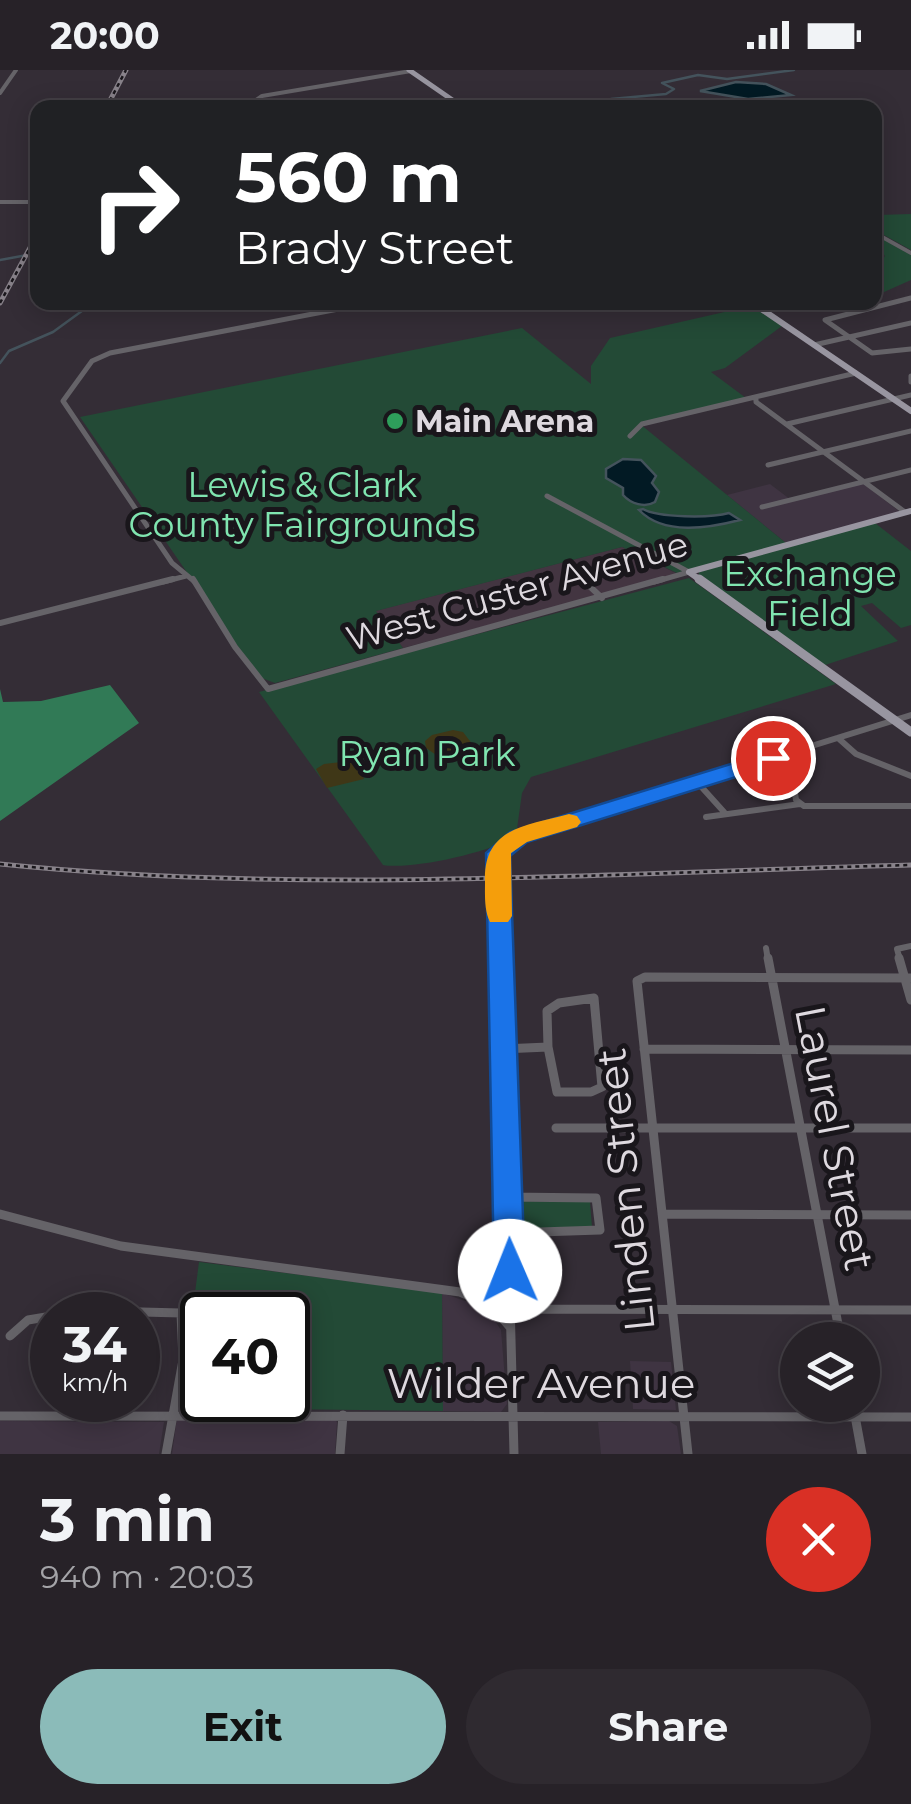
<!DOCTYPE html>
<html lang="en">
<head>
<meta charset="utf-8">
<style>
	body { margin:0; font-family:Montserrat,sans-serif; background:#2f2a30; color:#f1f3f6; height:100vh; display:flex; flex-direction:column; font-size:38px; white-space:nowrap }
	* { box-sizing:border-box; margin:0 }
	p { font-size:32px; color:#a4a4a8 }
	.icon { flex:none; width:55px; height:55px; fill:none; stroke:currentColor; stroke-width:2; stroke-linecap:round; stroke-linejoin:round }
	.map { position:relative; height:1384px; overflow:hidden }
	.drawer { display:flex; flex-direction:column; background:#272228; flex:1 }
	.drawer>* { flex:none }
	.top-card { position:absolute; left:30px; top:30px; width:852px; height:210px; border-radius:20px; box-shadow:0 5px 25px #0003,0 0 0 2px #433f45; background:#202124; color:#fff; overflow:hidden }
	.fabs { position:absolute; left:780px; top:1252px; display:grid; gap:20px }
	.fabs a { display:grid; place-items:center; width:100px; height:100px; border-radius:50%; background:#272228; box-shadow:0 5px 25px #0003,0 0 0 2px #433f45; font-size:50px }
	.speed { position:absolute; left:30px; top:1222px; display:flex; gap:20px; font-size:50px; font-weight:700; text-align:center }
	.speed>* { display:grid; place-content:center; width:130px; height:130px; border-radius:50%; background:#272228; box-shadow:0 5px 25px #0003,0 0 0 2px #433f45; line-height:1 }
	.speed small { font-size:25px; font-weight:400 }
	.speed .limit { border:5px solid #111; border-radius:15px; background:#fff; color:#111 }
	.pin { position:absolute; display:grid; place-items:center; width:85px; height:85px; color:#fff; margin:-42px; border:5px solid #fff; border-radius:50%; box-shadow:0 2px 10px #0007 }
	.me { position:absolute; width:110px; margin:-55px; rotate:359deg; stroke-linejoin:round; filter:drop-shadow(0 0 8px #0008) }
	.turn { display:flex; align-items:center; gap:35px; height:210px; padding:0 40px; font-size:45px }
	.turn .icon { width:130px; height:130px; stroke-width:2.5 }
	.turn b { display:block; font-size:70px; line-height:85px }
	.round { display:grid; place-items:center; flex:none; width:105px; height:105px; border-radius:52px; background:#2f2a30 }
	.summary { display:flex; align-items:center; justify-content:space-between; height:170px; padding:0 40px }
	h1 { font-size:60px; font-weight:700; line-height:75px }
	.action { display:flex; gap:20px; margin-top:auto; padding:20px 40px }
	.action a { flex:1; height:115px; border-radius:60px; background:#8bbbb9; color:#111; font-size:40px; font-weight:700; line-height:115px; text-align:center }
	.action a+a { background:#2f2a30; color:#f1f3f6 }
	.status { display:flex; justify-content:space-between; align-items:center; height:70px; padding:0 50px; background:#272228; direction:ltr }
	.status svg { height:28px; fill:currentColor }
	.map>svg:first-child { display:block }
	.built { fill:#3f3442 }
	.industrial { fill:#433541 }
	.green { fill:#234a36; fill-rule:evenodd }
	.forest { fill:#317a56 }
	.sand { fill:#3f3717 }
	.water { fill:#021a24; stroke:#44535c; stroke-width:2.5 }
	.lines { fill:none; stroke-linecap:round; stroke-linejoin:round }
	.stream { stroke:#44535c; stroke-width:2.5 }
	.minor-far3 { stroke:#656368; stroke-width:4 }
	.minor-far2 { stroke:#656368; stroke-width:5 }
	.minor-far1 { stroke:#656368; stroke-width:6 }
	.minor { stroke:#656368; stroke-width:9 }
	.major-far2 { stroke:#9895a0; stroke-width:5 }
	.major-far1 { stroke:#9895a0; stroke-width:6 }
	.major { stroke:#9895a0; stroke-width:9 }
	.rail-casing { stroke:#88828a; stroke-width:5 }
	.rail { stroke:#19161b; stroke-width:2.5; stroke-dasharray:4; stroke-linecap:butt }
	.route { fill:#1a73e8; stroke:#114b97; stroke-width:2.5 }
	.slow { fill:#f59e0b }
	.leisure-dot { fill:#2e9e5b; stroke:#19161b; stroke-width:4 }
	.labels { text-anchor:middle; dominant-baseline:central; stroke-width:10; stroke-linejoin:round; paint-order:stroke }
	.far-poi-label { font-size:30px; font-weight:bold; fill:#ded9df; stroke:#19161b; text-anchor:start }
	.park-label { font-size:35px; fill:#80e5b0; stroke:#19161b }
	.street-label { font-size:35px; fill:#ded9df; stroke:#19161b }
	.near-street-label { font-size:42px; fill:#ded9df; stroke:#19161b }
</style>
</head>
<body>
<div class="status"><b>20:00</b><svg viewBox="0 0 49 12"><path d="M0 12V9h3v3zM5 12V6h3v6zM10 12V3h3v9zM15 12V0h3v12zM26 1h20v11H26zM47 4h2v5h-2z"/></svg></div>
<div class="map">
<svg width="911" height="1384" viewBox="0 0 911 1384">
	<rect width="100%" height="100%" fill="#342d36"/>
	<path class="built" d="M861 412 900 442 786 473 727 425 770 414 791 430Z
		M442 1223 474 1234 495 1251 501 1260 507 1334 501 1342 443 1341Z
		M630 1291 671 1292 676 1340 633 1339Z
		M177 1348H333L337 1352 335 1384H172Z
		M0 1351 164 1352 159 1384H0Z
		M669 1351 677 1356 681 1384H601L598 1352Z"/>
	<path class="industrial" d="M622 477 678 504 403 578 375 541Z"/>
	<path class="green" d="M911 144V180L875 160 879 156 877 145Z
		M884 170 911 185V210L875 226V201L885 186 875 172Z
		M751 236 782 256 725 298 711 302 746 328 640 354 786 473 677 503 622 477 376 541 403 578 275 613 259 607 80 347 522 258 591 314V296L610 268Z
		M875 453 911 481V555L901 558 872 533 861 536 898 571 822 596 699 506V502Z
		M689 508 836 614 531 707 522 723 516 766C492 782 412 800 383 795L259 622Z
		M517 1131 590 1132 592 1157 518 1159 514 1155 513 1133Z
		M199 1192 442 1223 443 1341 180 1338ZM202 1245H288V1330H202Z"/>
	<path class="forest" d="M110 615 139 653 0 751V619L3 632 41 631Z"/>
	<path class="sand" d="M453 660 463 662 473 675 471 680 439 687 426 678 425 671 432 665Z
		M350 691 359 696 364 709 327 718 316 699 324 694Z"/>
	<path class="water" d="M736 12 766 14 791 25 748 29 700 21Z
		M623 389 641 390 656 406 652 413 659 422 655 432C645 438 631 434 623 425V418L606 408V399Z
		M643 439C658 448 711 448 729 443L740 450C709 458 664 466 639 440Z"/>
	<g class="lines">
		<path class="stream" d="M622 38 611 29 666 24 674 19 662 13 698 5 727 9 794 0
			M0 190 38 183
			M0 293 9 281 53 262 86 238 104 240 132 232"/>
		<path class="minor-far3" d="M0 23 16 0
			M244 38 262 26 411 1
			M0 132H38
			M875 163 911 183"/>
		<path class="minor-far2" d="M911 228 825 250 872 283 911 279
			M814 275 911 253
			M911 306V312
			M756 327V332L905 442
			M787 354 911 325
			M630 366 642 354 856 303
			M768 395 911 361
			M547 426 689 502
			M762 437 911 400
			M582 509 585 512
			M163 512 186 506
			M195 512 172 493 63 331 92 291 110 283 375 232
			M654 512 689 502"/>
		<path class="minor-far1" d="M193 509 235 577 268 619 663 509
			M582 509 602 528
			M0 553 173 509
			M838 668 856 684 911 706
			M773 688 793 709 796 730 804 736H911
			M697 712 724 742
			M706 747 800 734
			M766 878 768 890
			M501 890 498 783 519 767 911 645
			M900 890 897 879 911 876"/>
		<path class="minor" d="M501 888 514 1384
			M768 888 841 1270
			M899 888 911 930
			M594 928 602 1017 591 1022H557L548 977 547 941 559 933Z
			M505 979 548 977
			M644 979 911 980
			M556 1058H911
			M508 1127 596 1128 600 1160 509 1163
			M0 1144 121 1176 460 1222 491 1235 510 1257
			M662 1144 911 1145
			M510 1239 911 1240
			M59 1245 103 1241 181 1243 183 1290 166 1384
			M10 1266 28 1250 52 1246
			M853 1335 862 1384
			M0 1346 911 1347
			M340 1384 343 1345
			M688 1384 637 911 645 907 911 908"/>
		<path class="major-far2" d="M409 0 464 38"/>
		<path class="major-far1" d="M751 232 911 341
			M703 512 689 502 911 441"/>
		<path class="major" d="M699 509 911 662"/>
		<defs>
			<path id="rail" d="M106 38 126 0
				M0 233 38 163
				M0 794C302 825 608 803 911 795"/>
		</defs>
		<use href="#rail" class="rail-casing"/>
		<use href="#rail" class="rail"/>
	</g>
	<path class="route" d="M773 681 784 688 781 693 527 772 510 786 525 1201 520 1210 510 1214 499 1210 494 1201 486 783 510 762Z"/>
	<path class="slow" d="M569 744 577 746 581 752 577 757 527 772 511 783 512 846 508 852H490C484 840 485 825 485 812 483 757 526 756 569 744Z"/>
	<circle class="leisure-dot" cx="395" cy="351" r="10"/>
	<g class="labels">
		<g class="far-poi-label">
			<text x="415" y="351">Main Arena</text>
		</g>
		<g class="park-label">
			<text x="302" y="414">Lewis &amp; Clark<tspan x="302" dy="40">County Fairgrounds</tspan></text>
			<text x="810" y="503">Exchange<tspan x="810" dy="40">Field</tspan></text>
			<text x="427" y="683">Ryan Park</text>
		</g>
		<g class="street-label">
			<text transform="translate(517 521) rotate(-16)">West Custer Avenue</text>
		</g>
		<g class="near-street-label">
			<text transform="translate(835 1068) rotate(79)">Laurel Street</text>
			<text transform="translate(625 1120) rotate(-96)">Linden Street</text>
			<text x="541" y="1313">Wilder Avenue</text>
		</g>
	</g>
</svg>
<div class="fabs">
<a><svg class="icon" aria-label="layers" viewBox="0 0 24 24"><path d="M12 4l9 5-9 5-9-5zM3 14l9 5 9-5"/></svg></a>
</div>
<div class="speed"><div>34<small>km/h</small></div><div class="limit">40</div></div>
<div class="pin" style="left:773px;top:688px;background:#d93025"><svg class="icon" aria-label="arrive" viewBox="0 0 24 24"><path d="M6 21V4h12l-3 4 3 4H6"/></svg></div>
<svg class="me" style="left:510px;top:1201px" viewBox="-20 -20 40 40"><circle r="19" fill="#fff"/><path d="M0-13L10 11 0 6-10 11z" fill="#1a73e8"/></svg>
<div class="top-card">
<div class="turn"><svg class="icon" aria-label="right" viewBox="0 0 24 24"><path d="M7 20v-9h11M14 6l5 5-5 5"/></svg><div><b>560 m</b>Brady Street</div></div>
</div>
</div>
<section class="drawer">
<div class="summary"><div><h1>3 min</h1><p>940 m · 20:03</p></div><a class="round" style="background:#d93025;color:#fff"><svg class="icon" aria-label="close" viewBox="0 0 24 24"><path d="M6 6l12 12M18 6L6 18"/></svg></a></div>
<div class="action"><a>Exit</a><a>Share</a></div>
</section>
</body>
</html>
